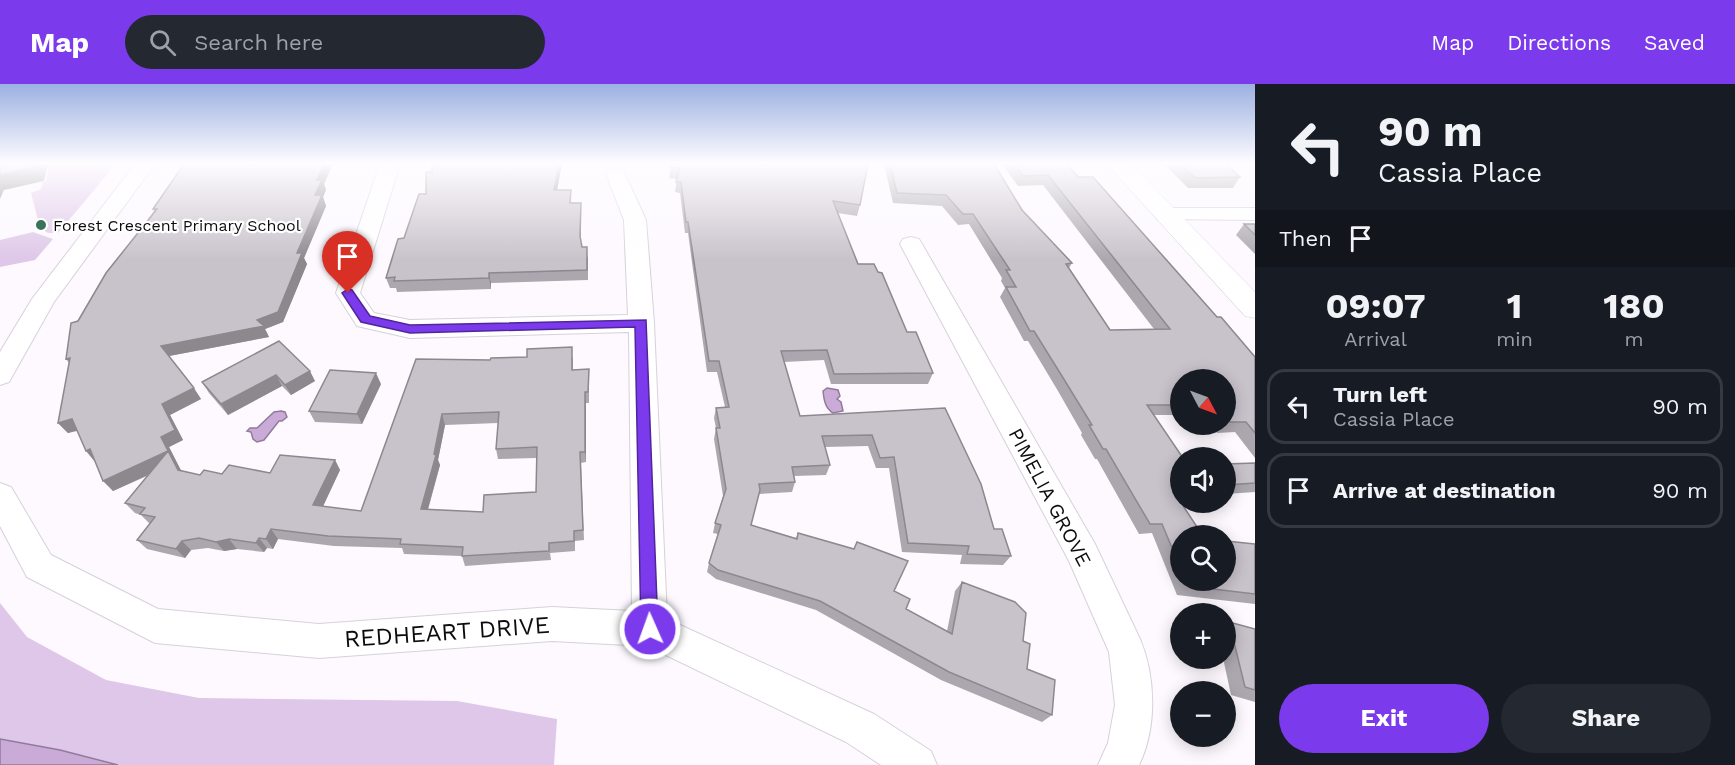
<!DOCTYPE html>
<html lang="en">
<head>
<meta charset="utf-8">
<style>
	body { margin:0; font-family:"Work Sans",sans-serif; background:#242831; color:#f1f3f6; height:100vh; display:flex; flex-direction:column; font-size:22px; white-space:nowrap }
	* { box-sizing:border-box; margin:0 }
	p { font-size:20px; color:#9ea1a6 }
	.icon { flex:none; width:33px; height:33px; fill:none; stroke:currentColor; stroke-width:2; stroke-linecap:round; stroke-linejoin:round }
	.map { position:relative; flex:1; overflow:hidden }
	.panel { display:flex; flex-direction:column; background:#171b24; width:480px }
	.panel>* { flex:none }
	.guide { background:#171b24; color:#f1f3f6; overflow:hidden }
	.needle { width:39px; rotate:131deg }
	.tools { position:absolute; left:1170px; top:285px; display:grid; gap:12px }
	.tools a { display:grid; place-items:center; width:66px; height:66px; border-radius:50%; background:#171b24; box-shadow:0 3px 15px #0003; font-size:30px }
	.pin { position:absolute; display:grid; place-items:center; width:51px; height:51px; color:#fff; margin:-62px -26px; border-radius:50% 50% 50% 0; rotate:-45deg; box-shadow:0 0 6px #0007 }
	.pin .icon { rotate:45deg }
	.me { position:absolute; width:66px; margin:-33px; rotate:358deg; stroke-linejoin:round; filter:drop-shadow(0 0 4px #0008) }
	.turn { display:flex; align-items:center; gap:21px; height:126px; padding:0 24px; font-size:27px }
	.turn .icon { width:78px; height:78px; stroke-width:2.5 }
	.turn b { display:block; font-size:42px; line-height:51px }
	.then { display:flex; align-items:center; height:57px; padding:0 24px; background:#0003; gap:12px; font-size:22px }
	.eta { display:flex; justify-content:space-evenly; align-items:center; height:102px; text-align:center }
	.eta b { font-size:36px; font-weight:700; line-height:42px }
	.primary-button { display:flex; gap:12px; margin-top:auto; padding:12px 24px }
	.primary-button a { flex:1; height:69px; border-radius:36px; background:#7c3aed; color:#fff; font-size:24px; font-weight:700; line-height:69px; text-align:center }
	.primary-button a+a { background:#242831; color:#f1f3f6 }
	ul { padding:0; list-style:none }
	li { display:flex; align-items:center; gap:18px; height:75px; margin:0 12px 9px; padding:0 12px; border:3px solid #363941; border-radius:18px }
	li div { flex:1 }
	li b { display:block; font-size:22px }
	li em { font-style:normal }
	header { display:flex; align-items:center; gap:36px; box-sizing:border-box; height:84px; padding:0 30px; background:#7c3aed; color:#fff }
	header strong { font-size:28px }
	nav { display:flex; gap:33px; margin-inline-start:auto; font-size:21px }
	.search { width:420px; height:54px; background:#242831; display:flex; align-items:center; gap:15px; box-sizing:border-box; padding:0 21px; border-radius:33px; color:#9ea1a6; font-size:22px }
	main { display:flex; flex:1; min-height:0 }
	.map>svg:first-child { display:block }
	.green { fill:#dec7e8 }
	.water { fill:#caabd7; stroke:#917b9b; stroke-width:1.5 }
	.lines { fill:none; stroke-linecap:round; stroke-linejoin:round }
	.minor-casing { stroke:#d7d1da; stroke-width:2 }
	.secondary-casing { stroke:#d7d1da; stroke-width:1 }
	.minor { fill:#fff; fill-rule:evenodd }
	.secondary { fill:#fff; fill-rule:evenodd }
	.wall { fill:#aca7af; fill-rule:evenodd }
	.shaded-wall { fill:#8c888e }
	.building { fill:#c8c2cb; stroke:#8c888e; stroke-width:1.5; fill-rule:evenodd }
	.route { fill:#7c3aed; stroke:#51269a; stroke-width:1.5 }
	.poi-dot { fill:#39735c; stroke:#fff; stroke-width:2 }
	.labels { text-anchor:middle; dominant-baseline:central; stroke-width:4.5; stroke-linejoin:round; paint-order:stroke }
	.far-poi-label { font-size:16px; fill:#0d0b0e; stroke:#fff; text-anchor:start }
	.street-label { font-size:20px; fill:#0d0b0e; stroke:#fff }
	.near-street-label { font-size:24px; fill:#0d0b0e; stroke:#fff }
</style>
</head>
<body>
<header>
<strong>Map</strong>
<div class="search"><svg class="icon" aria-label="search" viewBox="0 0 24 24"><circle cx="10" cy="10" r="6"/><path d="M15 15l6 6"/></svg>Search here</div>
<nav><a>Map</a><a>Directions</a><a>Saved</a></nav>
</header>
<main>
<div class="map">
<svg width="1255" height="681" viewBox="0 0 1255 681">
	<rect width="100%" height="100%" fill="#fdf9ff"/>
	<path class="green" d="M47 80H116L58 149H48L40 144 31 109 41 105 43 98 46 97 49 82Z
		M33 148 53 155 35 176 0 183V156Z
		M0 519 27 553 106 596 199 614 457 617 557 635 554 681H0Z"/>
	<path class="water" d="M827 304 838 306 840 312 837 315 841 318 843 327 833 329C825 324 824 316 823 307Z
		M281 327 285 328 287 333 282 337H279L264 356 257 358 253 355 251 348 247 347 250 344H257L274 328Z
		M0 655 60 666 118 681H0Z"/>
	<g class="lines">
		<defs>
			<path id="minor" d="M135 80H155L54 218 9 298 0 301V268L32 215Z
				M380 80H400L360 209 374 229 410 236 628 231 624 136 606 90 609 86H623L646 136 654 239 667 535 874 630 931 667 937 681H881L846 658 647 562 552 557 319 574 155 559 27 493 0 442V399L11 403 51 471 158 525 319 540 552 523 632 527 629 248 410 254 357 242 336 209Z
				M1165 124H1255V136L1157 135 1154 130 1157 125Z
				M911 153 919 155 922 160 1095 460 1140 555C1156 593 1157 644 1139 681H1098L1108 659 1115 621 1109 568 1069 477 900 160 903 155Z"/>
			<path id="secondary" d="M1107 80H1131L1255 208V234L1245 232Z"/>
		</defs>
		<use href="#minor" class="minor-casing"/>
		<use href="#secondary" class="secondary-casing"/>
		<use href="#minor" class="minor"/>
		<use href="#secondary" class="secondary"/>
	</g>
	<path class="wall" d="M184 80H333L324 100 326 106 323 113 326 122 304 174 307 180 283 238 265 245 269 253 169 272 201 315 170 331 183 356 169 363 181 387 200 391 270 389 335 376 340 386 323 422 361 427 416 275 490 276 573 274V286L589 296V319H586V378L581 379 584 456 575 457V467L550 469 551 476 465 482 462 472 404 470 402 464 334 462 278 455 273 465 267 464 264 468 237 465 224 467 208 464 191 466 185 474 147 465 137 456 150 440 141 431 135 429 125 419 149 391 113 407 77 347 68 349 58 339 69 279 66 275 78 237 154 127 153 125ZM498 339 496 365 498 375 536 374V408L483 428 428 426 440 381 438 376 445 341Z
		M432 80H562L557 106 572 119H581V158L582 163 588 174V196L491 199V205L397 208 396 204H390L386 194 404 154 426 110 432 88Z
		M671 80 860 121 857 132 838 129 858 180 878 188 907 248 933 289 928 300H831L824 276 784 278 800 332 945 324 994 445 1011 472 1003 481 960 480 962 471 902 468 889 384H876L868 362 825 363 830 381 826 391 794 392 795 398 792 408 759 410 751 441 796 454 798 449 894 507 906 525 947 547 955 507 962 498 1023 557 1027 585 1052 631 1042 638 941 596 816 526 716 495 707 488 709 479 718 450 713 449 715 439 723 412 714 355 716 344 714 334 716 324 725 323 717 288H707L688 149H685L680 109 675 108 677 95 669 94Z
		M884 80H994L1022 126 1072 179 1069 184 1110 246 1154 245 1043 101 1018 102 1002 80H1067L1078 93 1255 273V374L1235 348 1217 349 1211 340H1226V296H1180V331H1154L1180 374V496H1226L1255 460V520L1177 511 1152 449 1139 450 1097 375H1095L1081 351 1082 349 1058 307 1028 257H1024L1000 213 1005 204 1001 197 1002 194 969 140 958 141 942 122 893 119Z
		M1164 80H1226L1240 93 1233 104H1188Z
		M1244 140H1255V170L1236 151Z
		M279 257 315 297 291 311 282 302 228 331 209 309 202 298Z
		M381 300 362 340 315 338 309 327Z
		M1255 379V408L1226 410V380Z
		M1229 538 1255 545V618L1231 611 1223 574H1226V540Z"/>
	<path class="shaded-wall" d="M35 80H48L44 97 4 106 0 115V91Z
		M324 80H333L324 100 326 106 323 113 326 122 304 174 307 180 283 238 265 245 269 253 169 272 161 262 257 236 315 111 317 96Z
		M559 80H562L555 117 554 106Z
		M489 189 491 199V205L489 194Z
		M310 287 315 297 291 311 285 301Z
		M376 289 381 300 362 340 357 330Z
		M276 291 282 302 228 331 221 320Z
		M194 304 201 315 170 331 183 356 169 363 186 396 178 386 174 379 113 407 103 397 161 353 162 320Z
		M585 308 586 319V378L585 368Z
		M442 330 445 341 438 376 440 381 425 435 421 425Z
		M72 335 82 345 68 349 58 339Z
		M90 365 95 378 86 367Z
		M335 376 340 386 319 431 313 421Z
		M271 445 278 455 273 465 266 455Z
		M259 454 267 464 264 468 256 459Z
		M229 455 237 465 224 467 216 458Z
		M182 457 191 466 185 474 176 465Z"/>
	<path class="building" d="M0 80H35L34 83 0 91Z
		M184 80H324L317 96H322L315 111H322L297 169H302L278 228 257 236 264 242 161 262 194 304 162 320 175 346 161 353 178 386 200 391 204 386 222 390 229 381 270 389 280 371 335 376 313 421 361 427 416 275 490 276 491 274 527 273V265L572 263V286L589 285 588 308H585V368H580L583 446 574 447V457L549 459V467L462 472 463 463 400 460 401 455 328 452 271 445 266 455 259 454 256 459 229 455 216 458 199 454 182 457 176 465 137 456 155 433 140 430 145 424 125 419 168 367 103 397 90 365 86 367 72 335 58 339 70 274 66 275 71 239 78 237 106 189 157 125H153ZM499 328 496 365 537 363 536 408 484 411 483 428 421 425 436 371 434 370 442 330Z
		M432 80H559L554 106H571L570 119H581L580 152 582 163H587V186L489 189V194L394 197 395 193 386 194 398 155 404 154 419 110H426V88H432Z
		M671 80H868L860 121 833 117 858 180H874L878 188 882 189 907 248H916L933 289 834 290 827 266 781 267 800 332 945 324 981 400 994 445H1002L1011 472 967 470 969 462 908 459 894 373 880 374 872 351 822 352 830 381 792 383 795 398 759 400 760 406 751 441 797 455 798 449 854 465 857 458 908 477 894 507 910 515 906 525 952 550 962 498 1015 518 1026 529 1023 557 1030 560 1027 585 1055 596 1052 631 949 588 820 517 718 486 709 479 721 441 715 439 726 405 716 344H720L716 324 729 323 719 277H709L688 138H686L681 98H676L680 84 670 83Z
		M890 80H994L1022 126 1072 179 1066 180 1110 246 1170 245 1048 91 1023 92 1014 80H1067L1078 93H1093L1217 233H1221L1255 273V349L1246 338H1228L1226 335V296H1180V321H1147L1183 374H1180V408H1174L1203 452H1180V483L1162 440H1150L1106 365H1103L1089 341H1092L1065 297 1034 247H1030L1006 203H1016L1006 186H1010L973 130H963L946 111 897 109Z
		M1181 80H1226L1240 93 1195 94Z
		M1244 140H1255V151Z
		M279 257 310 287 285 301 276 291 221 320 202 298Z
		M330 286 376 289 357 330 309 327Z
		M1218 372 1220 374H1186Z
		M1255 379V399L1226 401V380Z
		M1226 457 1255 460V510L1188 502 1186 496H1226Z
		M1229 538 1255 545V606L1245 603Z"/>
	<linearGradient id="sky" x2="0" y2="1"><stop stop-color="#9cb0e1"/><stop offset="0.45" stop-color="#fefcff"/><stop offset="1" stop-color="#fefcff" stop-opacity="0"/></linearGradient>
	<rect width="1255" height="176" fill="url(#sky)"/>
	<path class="route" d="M348 205 352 206 370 232 410 241 646 236 658 545 656 551 650 553 644 551 641 545 635 243 410 249 361 238 342 209Z"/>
	<circle class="poi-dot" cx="41" cy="141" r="6"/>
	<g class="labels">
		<g class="far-poi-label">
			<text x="53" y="141">Forest Crescent Primary School</text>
		</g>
		<g class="street-label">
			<text transform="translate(1050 413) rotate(62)">PIMELIA GROVE</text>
		</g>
		<g class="near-street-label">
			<text transform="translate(447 548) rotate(-4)">REDHEART DRIVE</text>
		</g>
	</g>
</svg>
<div class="tools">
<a><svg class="needle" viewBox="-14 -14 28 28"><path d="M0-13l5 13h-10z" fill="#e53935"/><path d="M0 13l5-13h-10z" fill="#9ea1a6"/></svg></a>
<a><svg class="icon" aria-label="sound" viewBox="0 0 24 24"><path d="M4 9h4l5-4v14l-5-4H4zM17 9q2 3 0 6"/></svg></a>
<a><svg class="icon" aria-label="search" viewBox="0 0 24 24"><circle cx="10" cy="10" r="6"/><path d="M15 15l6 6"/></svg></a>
<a>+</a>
<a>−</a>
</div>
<div class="pin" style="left:348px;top:209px;background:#d93025"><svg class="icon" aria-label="arrive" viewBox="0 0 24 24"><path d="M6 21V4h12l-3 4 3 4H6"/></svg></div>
<svg class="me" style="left:650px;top:545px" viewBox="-20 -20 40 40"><circle r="17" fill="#7c3aed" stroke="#fff" stroke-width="3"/><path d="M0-11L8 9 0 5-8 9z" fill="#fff"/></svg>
</div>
<section class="panel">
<div class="guide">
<div class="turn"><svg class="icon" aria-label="left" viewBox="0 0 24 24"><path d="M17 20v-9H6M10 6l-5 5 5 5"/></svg><div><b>90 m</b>Cassia Place</div></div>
<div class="then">Then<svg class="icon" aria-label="arrive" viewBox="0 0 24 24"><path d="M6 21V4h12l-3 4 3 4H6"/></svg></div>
</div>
<div class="eta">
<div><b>09:07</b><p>Arrival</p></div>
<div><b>1</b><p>min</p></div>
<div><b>180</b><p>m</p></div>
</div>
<ul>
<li><svg class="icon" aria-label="left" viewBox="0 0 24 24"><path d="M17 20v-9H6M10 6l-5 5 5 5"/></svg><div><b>Turn left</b><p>Cassia Place</p></div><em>90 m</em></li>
<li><svg class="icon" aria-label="arrive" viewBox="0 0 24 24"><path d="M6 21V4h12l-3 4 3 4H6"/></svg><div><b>Arrive at destination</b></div><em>90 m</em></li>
</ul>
<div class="primary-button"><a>Exit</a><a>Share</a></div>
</section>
</main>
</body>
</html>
